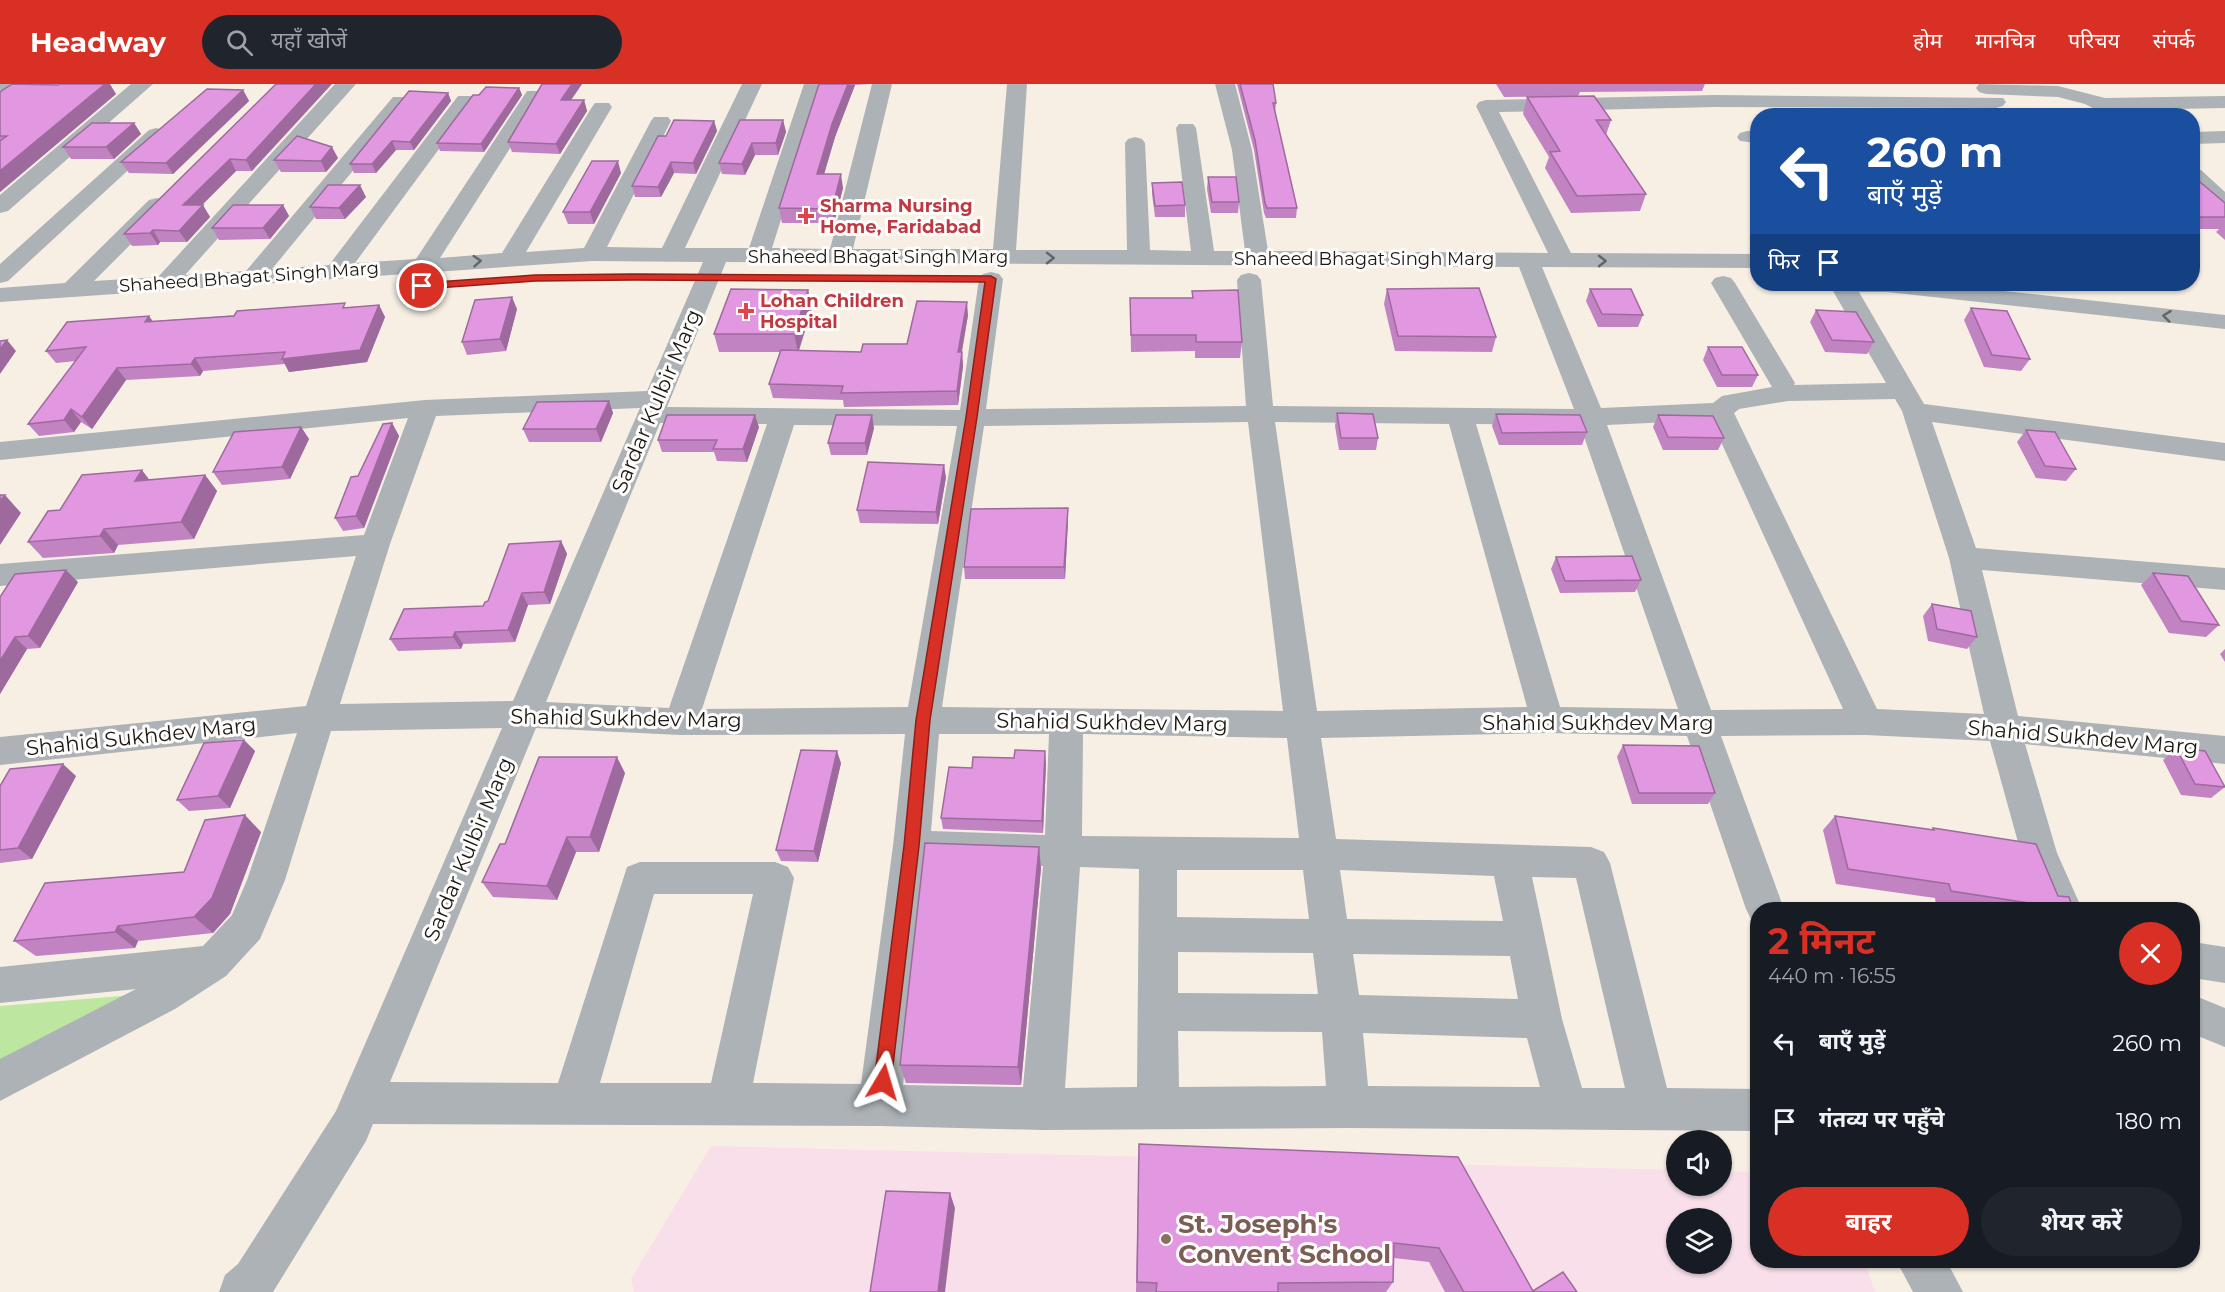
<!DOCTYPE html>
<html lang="hi">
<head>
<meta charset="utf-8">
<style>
	body { margin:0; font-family:Montserrat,"Noto Sans Devanagari",sans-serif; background:#20242c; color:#f1f3f6; height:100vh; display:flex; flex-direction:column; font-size:22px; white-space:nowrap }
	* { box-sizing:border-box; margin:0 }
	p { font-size:20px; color:#9ea1a6 }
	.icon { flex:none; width:33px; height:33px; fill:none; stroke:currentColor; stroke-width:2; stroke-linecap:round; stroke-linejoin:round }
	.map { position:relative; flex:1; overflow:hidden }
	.details { position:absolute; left:1750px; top:818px; width:450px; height:366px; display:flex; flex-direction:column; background:#171b24; border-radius:24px; box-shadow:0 2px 4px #0004 }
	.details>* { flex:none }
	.hud { position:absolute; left:1750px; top:24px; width:450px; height:183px; border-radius:24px; box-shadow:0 2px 4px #0004; background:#1a4fa0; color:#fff; overflow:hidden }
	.buttons { position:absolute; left:1666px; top:1046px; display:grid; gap:12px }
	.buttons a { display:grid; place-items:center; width:66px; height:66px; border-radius:50%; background:#171b24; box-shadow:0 2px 4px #0004; font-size:30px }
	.pin { position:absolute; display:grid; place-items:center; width:51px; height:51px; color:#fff; margin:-26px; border:3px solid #fff; border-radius:50%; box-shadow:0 2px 6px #0007 }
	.me { position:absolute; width:66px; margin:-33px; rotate:7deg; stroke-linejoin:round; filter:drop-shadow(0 0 4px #0008) }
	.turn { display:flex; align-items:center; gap:21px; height:126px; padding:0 18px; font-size:27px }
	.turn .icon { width:78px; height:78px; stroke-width:2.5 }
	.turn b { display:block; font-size:42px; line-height:51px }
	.then { display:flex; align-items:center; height:57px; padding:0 18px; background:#0003; gap:12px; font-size:22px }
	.round { display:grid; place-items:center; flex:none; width:63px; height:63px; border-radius:32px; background:#20242c }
	.headline { display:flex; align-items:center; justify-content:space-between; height:102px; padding:0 18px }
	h1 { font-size:36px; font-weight:700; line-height:45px; color:#d93025 }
	.action { display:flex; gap:12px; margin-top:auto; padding:12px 18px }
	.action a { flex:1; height:69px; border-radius:36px; background:#d93025; color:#fff; font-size:24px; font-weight:700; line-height:69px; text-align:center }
	.action a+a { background:#20242c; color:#f1f3f6 }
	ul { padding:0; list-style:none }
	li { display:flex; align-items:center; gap:18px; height:78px; padding:0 18px }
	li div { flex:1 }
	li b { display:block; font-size:22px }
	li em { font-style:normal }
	header { display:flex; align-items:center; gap:36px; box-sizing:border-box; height:84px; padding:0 30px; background:#d93025; color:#fff }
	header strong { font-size:28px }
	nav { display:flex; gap:33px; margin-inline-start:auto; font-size:21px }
	.search { width:420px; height:54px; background:#20242c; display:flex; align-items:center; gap:15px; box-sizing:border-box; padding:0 21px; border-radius:33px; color:#9ea1a6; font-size:22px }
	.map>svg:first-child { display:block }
	.education { fill:#f8dfe9; fill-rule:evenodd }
	.green { fill:#bde7a0 }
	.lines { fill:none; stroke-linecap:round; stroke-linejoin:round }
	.minor { fill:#acb2b5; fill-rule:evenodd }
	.wall { fill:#c283c2 }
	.shaded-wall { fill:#9e6a9e }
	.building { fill:#e298e1; stroke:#9e6a9e; stroke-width:1.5 }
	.oneway { stroke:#646665 }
	.route { fill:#d93025; stroke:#8d1f18; stroke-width:1.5 }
	.health-dot { fill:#e0444e; stroke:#fffdfb; stroke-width:2 }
	.education-dot { fill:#8d6e63; stroke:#fffdfb; stroke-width:2 }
	.labels { text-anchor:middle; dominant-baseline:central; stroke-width:6; stroke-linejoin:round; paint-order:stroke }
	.far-health-label { font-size:18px; font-weight:bold; fill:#be3a42; stroke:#fffdfb; text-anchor:start }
	.far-street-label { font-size:18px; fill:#1b1915; stroke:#fffdfb }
	.street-label { font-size:21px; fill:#1b1915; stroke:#fffdfb }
	.near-education-label { font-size:26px; font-weight:bold; fill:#785e54; stroke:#fffdfb; text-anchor:start }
</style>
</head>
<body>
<header>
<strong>Headway</strong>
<div class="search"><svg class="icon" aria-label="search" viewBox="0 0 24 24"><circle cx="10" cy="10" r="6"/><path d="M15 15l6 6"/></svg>यहाँ खोजें</div>
<nav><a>होम</a><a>मानचित्र</a><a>परिचय</a><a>संपर्क</a></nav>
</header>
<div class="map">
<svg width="2225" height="1208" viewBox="0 0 2225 1208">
	<rect width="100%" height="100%" fill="#f7efe4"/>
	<path class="education" d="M711 1062 1677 1086V1101H1722V1087L1758 1088V1176H1864L1875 1208H634L631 1195ZM1677 1134H1722V1179H1677Z"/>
	<path class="green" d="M133 911 0 996V922Z"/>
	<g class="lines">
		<path class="minor" d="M0 0H11L7 5 0 7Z
			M131 0H153L8 127 0 129V111Z
			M335 0H356L185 191 246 187 393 13H407L410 17 407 21 272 185 329 181 458 12H472L475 16 355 179 416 175 527 7H541L544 11 440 174 502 169 592 23 595 19H609L612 23 526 168 584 164 651 37 654 33H668L671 37 607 163 662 164 742 0H762L685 164H749L804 0H824L772 164 830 165 872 0H892L853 165H993L1007 0H1027L1016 166H1127L1125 59 1128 55 1135 53 1142 55 1145 59 1150 166 1191 167 1176 44 1179 40H1193L1196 44 1214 167H1245L1232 66 1215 0H1235L1252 66 1268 167 1548 169 1476 22 1479 18 1486 16 1715 11 2003 14 2006 18 2003 22 1996 24 1715 23 1499 28 1571 169 1758 170V184L1542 183 1601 324 1713 319 1722 312 1772 303 1711 199 1715 194 1723 192 1731 194 1735 199 1795 299 1794 301 1886 299 1829 200H1939L2225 231V245L1887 208H1859L1924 320 2225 359V377L1932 338 1976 464 2225 484V506L1982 486 2018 632 2225 652V680L2025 660 2057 769 2082 825H2044L2021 769 1990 657 1866 651 1721 652 1784 825H1758V839L1752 837 1746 825 1687 652 1547 649 1321 654 1336 755 1591 763 1604 768 1610 779 1667 1004 1758 1005V1047L1349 1044 1042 1046 880 1042 373 1040 366 1057 273 1208H219L225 1191 238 1180 336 1027 502 644 331 647 285 796 260 855 226 892 175 925 0 1017V975L136 905 0 919V883L203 862 232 831 247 796 297 649 0 681V653L306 622 356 472 0 502V480L364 451 408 334 0 376V358L425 316 647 307 703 178 592 177 0 218V204L65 199 149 116 157 114 165 116 168 121 165 126 94 197 158 193ZM726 178 1519 183 1574 325 1273 322 1261 196 1257 191 1249 189 1241 191 1237 196 1246 322 986 325 1003 195 999 190 991 188 983 190 979 195 960 326 667 323ZM1895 315 1902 327 1949 474 1984 630 1877 625 1734 329 1739 325 1788 317ZM640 324 513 617 340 620 390 460 436 332ZM1711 336 1843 625 1711 626 1607 341ZM1248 338 1283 627 942 623 984 342ZM1275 338 1449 340 1527 623 1317 627ZM660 339 767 340 669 624 546 618ZM1476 340 1580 341 1678 625 1560 623ZM794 341 957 342 908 623 702 625ZM536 644 681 651 905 650 893 762 861 1000 753 999 794 794 788 783 775 778H640L627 783 558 999 390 998ZM939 650H1049L1045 751 931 747ZM1083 650 1287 654 1299 754 1082 752ZM928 778 1043 782 1023 1003 903 1001ZM1080 783 1139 785 1137 1003 1065 1004ZM1177 786H1303L1309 835 1177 833ZM1340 786 1494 792 1503 837 1347 835ZM1532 793 1576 794 1625 1004H1582L1562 935ZM654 810H753L711 999H600ZM1178 868 1313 869 1318 910 1178 909ZM1353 870 1510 872 1518 915 1359 911ZM1178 947 1322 948 1326 1002 1179 1003ZM1363 949 1527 954 1540 1003 1368 1002Z
			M1979 0 2058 2 2105 14 2225 12V24L2127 26 2134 32H2109L2085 20 2058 13 1986 10 1979 8 1976 4Z
			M156 44 163 46 166 50 163 54 8 197 0 199V180L149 46Z
			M1747 47H1758V59L1740 57 1737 53 1740 49Z
			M2225 47V59L2193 60V48Z
			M2193 85 2201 86 2225 108V127L2217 125 2193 102Z
			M2193 858 2225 863V899L2193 894Z
			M2193 911 2225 924V963L2193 950Z
			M1896 1176H1946L1963 1208H1913Z"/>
	</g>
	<path class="wall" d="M276 0 252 87H236L202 121 210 133 187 158H160L158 161 132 162 124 150Z
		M542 0H582L571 16H584L587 27 560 70 512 68 508 58Z
		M819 0H870L855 1 835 53 824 90 843 104 834 139H782L779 124Z
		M1237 0H1273L1276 19 1275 29 1297 124 1296 134H1266L1264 129 1254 66Z
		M1496 0H1705L1702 7 1580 8 1578 12 1504 13Z
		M519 4 522 11 484 68 440 67 437 59 479 11Z
		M243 6 249 17 173 90 129 89 121 78Z
		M0 8 116 10 0 108Z
		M448 9 451 17 414 66H396L376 89H354L350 80Z
		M1527 13 1611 36 1606 51 1646 110 1640 127 1571 129 1545 84 1549 73 1523 30Z
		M783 36 786 48 778 71H755L745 91 722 90 719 79Z
		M714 37 717 47 696 90 674 89 661 113H635L632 102 666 52Z
		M134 39 141 50 114 75H71L63 63Z
		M338 74 326 88H281L274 76Z
		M621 89 594 140H568L563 128Z
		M2193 90 2200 98 2225 119V156L2216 148 2219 145H2193Z
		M1208 93 1239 118 1238 129H1211L1207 105Z
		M1152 99 1185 121V133H1155L1152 110Z
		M366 113 345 135H316L310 123Z
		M283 121 289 132 270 155 219 156 212 144Z
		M1387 205 1496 253 1492 268 1395 267 1384 220Z
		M1590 205 1643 231 1638 243H1598L1586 217Z
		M808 206 812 224 799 267 861 268 907 260 968 231 962 268 963 282 958 321 844 323 843 316 773 314 769 300 780 268H719L714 250Z
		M1192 207 1242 258 1240 274H1195V267L1131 268 1130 214H1192Z
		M379 221 385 233 367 278 289 288 285 280 203 287 200 292 126 296 92 345 81 338 74 348 39 352 28 340 76 277 56 279 46 267 153 237Z
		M1971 224 2030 275 2021 287 1984 283 1964 236Z
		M517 225 506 267 467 271 462 258Z
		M1816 226 1874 258 1867 270 1825 268 1810 238Z
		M1708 263 1758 291 1752 303H1717L1703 276Z
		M609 317 613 329 601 358H529L523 345Z
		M1337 329 1378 354 1376 366H1339L1335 342Z
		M1496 330 1587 348 1582 361H1499L1492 342Z
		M1658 331 1724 354 1718 366H1663L1653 343Z
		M392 339 399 352 364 444 343 447 335 434 358 392Z
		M301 343 309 355 290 395 222 401 213 388Z
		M759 343 747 378 717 377 714 368H662L658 356Z
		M874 344 867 371H831L828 359Z
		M2026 346 2076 385 2066 397 2036 394 2017 358Z
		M205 391 217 407 194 455 118 461 114 469 43 474 28 458 60 426 150 396Z
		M946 393 938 440 860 439 857 426Z
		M1068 424V436L1065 495H965L964 483Z
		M561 457 567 470 550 520 528 521 515 558 463 560 461 565 398 567 390 555 483 522 488 517Z
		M1556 473 1641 496 1635 508 1560 509 1551 485Z
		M2153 489 2219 541 2206 553 2169 549 2141 501Z
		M78 498 40 564 27 565 0 610V513Z
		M1932 520 1977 553 1967 565 1928 557 1923 532Z
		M2225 565V578L2220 570Z
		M244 656 255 667 230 724 189 727 177 716Z
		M1623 661 1715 709 1708 720H1632L1617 673Z
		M2176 664 2225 703 2211 714 2181 711 2163 676Z
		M1014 674 1046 679 1043 749 943 745 941 734 972 684Z
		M841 679 818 778 781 777 776 766Z
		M625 689 599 768H576L557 816 493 813 482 798 505 760Z
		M76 692 32 775 0 779V702Z
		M1835 732 1932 746 1933 744 2058 812 2073 825H1963L1936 821 1935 814 1836 800 1823 746Z
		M261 748 230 830 213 849 138 857 135 864 36 872 14 857 184 788Z
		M1041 784 1021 1001 906 999 900 981Z
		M1139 1060 1458 1073 1533 1207 1577 1208H1445L1429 1178 1394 1174 1393 1198 1386 1208H1136Z"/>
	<path class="shaded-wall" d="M105 0H110L116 10 0 108V87Z
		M316 0H332L252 87 246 76Z
		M572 0H582L564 26 561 16Z
		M848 0 855 1 835 53 820 104 817 90 832 40Z
		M519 4 522 11 484 68 481 60Z
		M243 6 249 17 173 90 166 79Z
		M448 9 451 17 414 66 410 58Z
		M584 16 587 27 560 70 556 60Z
		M783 36 786 48 778 71 776 59Z
		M714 37 717 47 696 90 693 79Z
		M134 39 141 50 114 75 106 63Z
		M392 57 396 66 376 89 372 80Z
		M752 59 755 71 745 91 742 80Z
		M332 63 338 74 326 88 321 77Z
		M230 75 236 87 190 133 183 121Z
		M618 77 621 89 594 140 590 128Z
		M671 78 674 89 661 113 658 103Z
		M841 90 843 104 834 139 832 125Z
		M360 101 366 113 345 135 339 124Z
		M203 121 210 133 187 158 179 147Z
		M283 121 289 132 270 155 263 144Z
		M153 146 160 158 158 161 150 149Z
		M808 206 812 224 798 268 794 250Z
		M512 213 517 225 506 267 500 255Z
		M967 218 968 231 959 282 958 268Z
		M379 221 385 233 367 278 289 288 282 275Z
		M149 232 158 244 145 238Z
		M7 256 16 267 0 290V265Z
		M962 268 963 282 958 321 957 307Z
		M195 274 203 287 200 292 191 280Z
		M117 284 126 296 92 345 82 333Z
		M609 317 613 329 601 358 596 345Z
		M71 325 81 338 74 348 64 336Z
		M755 331 759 343 747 378 743 365Z
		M872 331 874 344 867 371 865 359Z
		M392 339 399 352 364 444 356 432Z
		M301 343 309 355 290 395 282 383Z
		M944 381 946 393 938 440 936 428Z
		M142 386 154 402 135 397Z
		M205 391 217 407 194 455 181 438Z
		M5 411 21 429 0 461V417Z
		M1068 424V436L1065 495 1064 483Z
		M104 445 118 461 114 469 100 452Z
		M561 457 567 470 550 520 544 508Z
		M66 486 78 498 40 564 28 552Z
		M522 509 528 521 515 558 508 546Z
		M455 548 463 560 461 565 453 553Z
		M15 553 27 565 0 610V577Z
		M244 656 255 667 230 724 218 712Z
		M837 667 841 679 818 778 814 767Z
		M1045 667 1046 679 1043 749 1042 737Z
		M617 673 625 689 599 768 590 753Z
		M63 680 76 692 32 775 18 764Z
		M245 731 261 748 230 830 213 849 194 833Z
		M567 753 576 768 557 816 547 802Z
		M1039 763 1041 784 1021 1001 1018 983Z
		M118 842 138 857 135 864 115 848Z
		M950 1109 955 1124 945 1208H938Z"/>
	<path class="building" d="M12 0 58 1 59 0H105L0 87V57L7 52H0V8Z
		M276 0H316L246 76 230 75 183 121H203L179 147 153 146 150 149 124 150Z
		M542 0H572L561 16H584L556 60 508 58Z
		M819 0H848L832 40 817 90H841L832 125 779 124Z
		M1240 0H1273L1276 19H1273L1297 124H1267L1265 119 1255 56Z
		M486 3 519 4 481 60 437 59 473 11H479Z
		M207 5 243 6 166 79 121 78Z
		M409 7 448 9 410 58 392 57 372 80H350Z
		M1594 12 1611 36H1596L1646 110 1577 112 1550 68 1560 67 1527 13Z
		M674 36 714 37 693 79 671 78 658 103 632 102 658 52H666Z
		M740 36H783L776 59H752L742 80 719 79Z
		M92 39H134L106 63H63Z
		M297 52 332 63 321 77 274 76Z
		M592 77H618L590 128H563Z
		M2193 90 2200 98 2225 119V133H2193Z
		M1208 93H1236L1239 118H1212Z
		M1182 98 1185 121 1155 122 1152 99Z
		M328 101H360L339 124 310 123Z
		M233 121H283L263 144H212Z
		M1479 204 1496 253 1398 252 1387 205Z
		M731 205 808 206 794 250H714Z
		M1590 205H1631L1643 231 1602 230Z
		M1238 206 1242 258H1196V251H1131L1130 214H1193L1192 207Z
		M512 213 500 255 462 258 475 216Z
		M917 217 967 218 958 268H962L957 307 841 309 843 302 769 300 781 266 861 268 863 260H907Z
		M345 219 343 224 379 221 360 266 282 275 285 268 195 274 191 280 117 284 82 333 71 325 64 336 28 340 86 263 46 267 67 238 149 232 145 238 234 232 237 227Z
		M1971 224 2007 227 2030 275 1992 271Z
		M1816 226 1856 228 1874 258 1832 256Z
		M7 256 0 265V257Z
		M1708 263H1742L1758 291H1722Z
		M609 317 596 345H523L537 318Z
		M1337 329 1373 330 1378 354H1341Z
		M1496 330 1580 331 1587 348 1502 349Z
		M667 331H755L743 365H713L717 356H658Z
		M836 331H872L865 359H828Z
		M1658 331 1713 332 1724 354 1668 353Z
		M392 339 356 432 335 434 351 393 358 392 383 340Z
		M301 343 282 383 213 388 234 348Z
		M2026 346 2055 348 2076 385 2045 382Z
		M868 378 944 381 936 428 857 426Z
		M142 386 135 397 205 391 181 438 104 445 100 452 28 458 48 427 60 426 82 391Z
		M0 411H5L0 417Z
		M1068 424 1064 483H964L971 425Z
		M561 457 544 508 522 509 508 546 455 548 453 553 390 555 404 525 483 522 485 518 488 517 509 460Z
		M1632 472 1641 496 1565 497 1556 473Z
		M66 486 28 552 15 553 0 577V513L15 490Z
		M2153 489 2188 492 2219 541 2181 537Z
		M1932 520 1971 527 1977 553 1937 545Z
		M244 656 218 712 177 716 204 659Z
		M1623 661 1699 662 1715 709H1639Z
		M2176 664 2205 667 2225 703 2195 700Z
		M801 666 837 667 814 767 776 766Z
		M1015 666 1045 667 1042 737 941 734 949 683 972 684 973 673 1014 674Z
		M539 673H617L590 753H567L547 802 482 798 500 760H505Z
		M63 680 18 764 0 766V702L10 685Z
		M245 731 212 814 194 833 118 842 115 848 14 857 45 799 184 788 205 736Z
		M1835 732 1934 746 1933 744 2036 760 2058 812 2069 813 2073 825H2067L1951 807 1949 800 1848 785Z
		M925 759 1039 763 1018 983 900 981Z
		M1139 1060 1458 1073 1533 1207 1563 1188 1577 1208H1464L1439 1164 1394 1159 1393 1198 1278 1199V1208H1156L1157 1199 1137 1198Z
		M886 1107 950 1109 938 1208H870Z"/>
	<defs><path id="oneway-chevron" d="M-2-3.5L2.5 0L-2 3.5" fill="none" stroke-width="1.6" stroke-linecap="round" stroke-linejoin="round" transform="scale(1.5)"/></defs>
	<g class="oneway">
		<use href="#oneway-chevron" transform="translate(1050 174)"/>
		<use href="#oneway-chevron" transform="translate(477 177) rotate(-4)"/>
		<use href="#oneway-chevron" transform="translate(1602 177)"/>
		<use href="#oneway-chevron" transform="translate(2167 232) rotate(-173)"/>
	</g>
	<path class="route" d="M634 190 991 192 996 195 977 333 930 636 919 762 891 998 889 1003 883 1006 877 1003 874 998 904 762 916 636 966 333 985 198 634 196 535 197 422 205 417 202 422 199 535 191Z"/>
	<g class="health-dot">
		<path d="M803 123h6v6h6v6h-6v6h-6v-6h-6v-6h6z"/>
		<path d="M743 218h6v6h6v6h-6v6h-6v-6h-6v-6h6z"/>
	</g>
	<circle class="education-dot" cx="1166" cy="1155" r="6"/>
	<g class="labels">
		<g class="far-health-label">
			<text x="820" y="122">Sharma Nursing<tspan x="820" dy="21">Home, Faridabad</tspan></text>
			<text x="760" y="217">Lohan Children<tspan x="760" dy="21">Hospital</tspan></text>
		</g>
		<g class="far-street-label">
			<text x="878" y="173">Shaheed Bhagat Singh Marg</text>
			<text x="1364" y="175">Shaheed Bhagat Singh Marg</text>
			<text transform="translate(249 193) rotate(-4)">Shaheed Bhagat Singh Marg</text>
		</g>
		<g class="street-label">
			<text transform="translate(656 317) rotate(-67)">Sardar Kulbir Marg</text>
			<text transform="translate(626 634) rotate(1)">Shahid Sukhdev Marg</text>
			<text transform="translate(1112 638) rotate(1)">Shahid Sukhdev Marg</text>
			<text x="1598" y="638">Shahid Sukhdev Marg</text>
			<text transform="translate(141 652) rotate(-6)">Shahid Sukhdev Marg</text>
			<text transform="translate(2083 653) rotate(5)">Shahid Sukhdev Marg</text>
			<text transform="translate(468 765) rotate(-67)">Sardar Kulbir Marg</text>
		</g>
		<g class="near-education-label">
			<text x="1178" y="1140">St. Joseph's<tspan x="1178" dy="30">Convent School</tspan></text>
		</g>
	</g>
</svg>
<div class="buttons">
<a><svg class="icon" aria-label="sound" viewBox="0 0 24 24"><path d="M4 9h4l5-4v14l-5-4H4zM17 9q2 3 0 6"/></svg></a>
<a><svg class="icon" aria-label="layers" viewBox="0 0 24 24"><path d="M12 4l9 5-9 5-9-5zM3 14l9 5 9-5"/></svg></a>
</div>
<div class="pin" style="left:422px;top:202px;background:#d93025"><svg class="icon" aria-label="arrive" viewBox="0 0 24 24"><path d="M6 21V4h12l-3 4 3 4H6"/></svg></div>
<svg class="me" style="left:883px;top:998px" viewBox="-20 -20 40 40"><path d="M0-17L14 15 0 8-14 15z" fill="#d93025" stroke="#fff" stroke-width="4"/></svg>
<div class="hud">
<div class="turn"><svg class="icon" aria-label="left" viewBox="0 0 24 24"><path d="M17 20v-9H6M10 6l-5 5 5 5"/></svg><div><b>260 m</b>बाएँ मुड़ें</div></div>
<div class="then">फिर<svg class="icon" aria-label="arrive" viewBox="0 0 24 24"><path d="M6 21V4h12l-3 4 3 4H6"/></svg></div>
</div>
<section class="details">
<div class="headline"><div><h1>2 मिनट</h1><p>440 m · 16:55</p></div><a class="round" style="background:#d93025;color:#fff"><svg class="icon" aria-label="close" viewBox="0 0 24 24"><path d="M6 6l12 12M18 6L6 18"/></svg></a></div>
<ul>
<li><svg class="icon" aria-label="left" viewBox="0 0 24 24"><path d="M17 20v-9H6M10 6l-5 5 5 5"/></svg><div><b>बाएँ मुड़ें</b></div><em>260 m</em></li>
<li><svg class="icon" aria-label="arrive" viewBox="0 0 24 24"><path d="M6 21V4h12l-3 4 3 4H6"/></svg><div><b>गंतव्य पर पहुँचे</b></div><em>180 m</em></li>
</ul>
<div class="action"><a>बाहर</a><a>शेयर करें</a></div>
</section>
</div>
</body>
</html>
